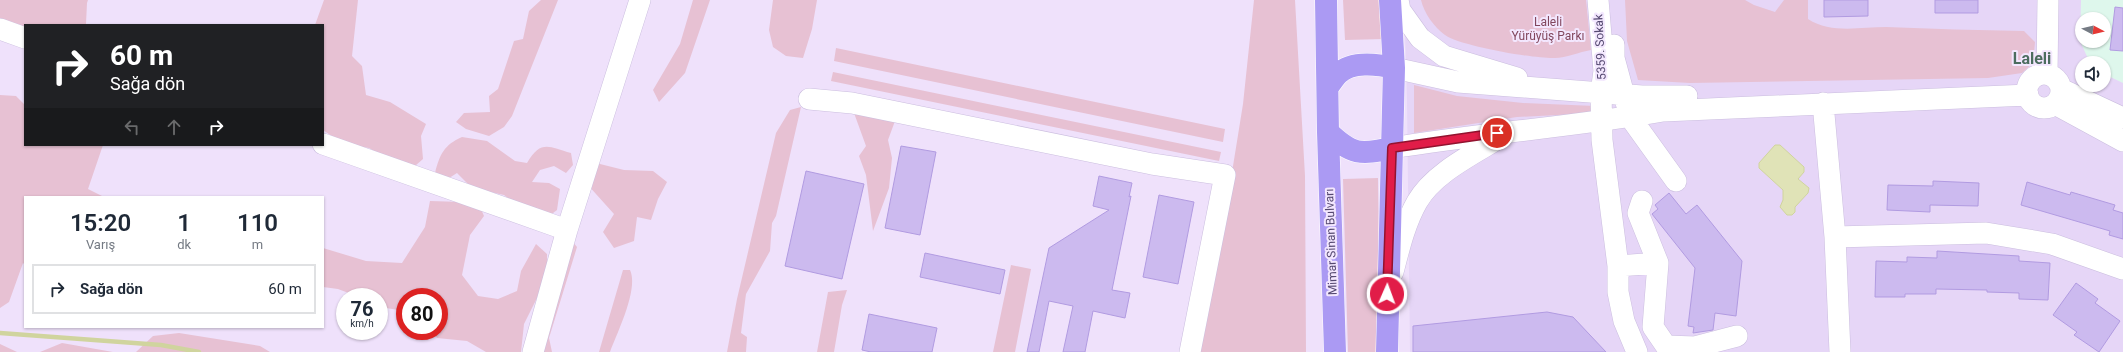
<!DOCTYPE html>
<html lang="tr">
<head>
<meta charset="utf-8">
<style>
	body { margin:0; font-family:Roboto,sans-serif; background:#f2f2f3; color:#1f2937; height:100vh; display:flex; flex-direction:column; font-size:15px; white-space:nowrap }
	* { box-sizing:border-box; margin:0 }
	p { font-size:13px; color:#747a83 }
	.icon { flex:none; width:22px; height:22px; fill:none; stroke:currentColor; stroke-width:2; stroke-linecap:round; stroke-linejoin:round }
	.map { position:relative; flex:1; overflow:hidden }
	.side { position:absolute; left:24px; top:196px; width:300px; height:132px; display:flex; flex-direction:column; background:#fff; border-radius:0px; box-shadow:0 1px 3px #0004 }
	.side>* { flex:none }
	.banner { position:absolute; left:24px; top:24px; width:300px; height:122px; border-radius:0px; box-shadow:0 1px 3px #0004; background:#202124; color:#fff; overflow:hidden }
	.needle { width:26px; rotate:97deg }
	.tools { position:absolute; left:2075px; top:12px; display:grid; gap:8px }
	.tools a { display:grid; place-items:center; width:36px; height:36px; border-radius:50%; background:#fff; box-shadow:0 1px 3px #0004; font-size:20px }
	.speed { position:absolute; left:336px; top:288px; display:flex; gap:8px; font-size:20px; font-weight:700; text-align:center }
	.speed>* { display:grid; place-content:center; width:52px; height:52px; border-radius:50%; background:#fff; box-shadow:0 1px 3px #0004; line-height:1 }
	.speed small { font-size:10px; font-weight:400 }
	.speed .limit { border:6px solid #d22; background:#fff; color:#111 }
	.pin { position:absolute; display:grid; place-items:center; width:34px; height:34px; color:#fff; margin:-17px; border:2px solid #fff; border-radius:50%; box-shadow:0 1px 4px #0007 }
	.me { position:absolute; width:44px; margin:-22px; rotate:2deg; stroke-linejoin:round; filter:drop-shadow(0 0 3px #0008) }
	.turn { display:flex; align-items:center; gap:14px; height:84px; padding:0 20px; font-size:18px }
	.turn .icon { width:52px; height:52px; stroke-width:2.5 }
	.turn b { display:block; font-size:28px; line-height:34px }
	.lanes { display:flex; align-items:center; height:38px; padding:0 20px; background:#0003; justify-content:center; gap:20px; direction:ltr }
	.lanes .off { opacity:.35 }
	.eta { display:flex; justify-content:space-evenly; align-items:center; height:68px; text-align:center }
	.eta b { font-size:24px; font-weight:600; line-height:28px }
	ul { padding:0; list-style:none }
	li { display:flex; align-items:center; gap:12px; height:50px; margin:0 8px 6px; padding:0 12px; border:2px solid #e0e1e3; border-radius:0px }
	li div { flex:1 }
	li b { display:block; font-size:15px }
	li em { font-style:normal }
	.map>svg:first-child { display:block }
	.residential { fill:#e6d6f7; fill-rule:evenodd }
	.education { fill:#def7ec; fill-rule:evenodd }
	.green { fill:#e7c1d3 }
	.water { fill:#e0e3b7; stroke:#d0d49e }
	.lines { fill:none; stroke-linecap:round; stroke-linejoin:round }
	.stream { stroke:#d0d49e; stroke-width:4.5 }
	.building { fill:#ccbaef; stroke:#b19be1 }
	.minor-casing { stroke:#cbbedf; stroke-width:22 }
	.highway-casing { stroke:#fff; stroke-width:23 }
	.minor { stroke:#fff; stroke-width:21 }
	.highway { stroke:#ab9af3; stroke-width:22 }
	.route-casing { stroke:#92132f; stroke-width:10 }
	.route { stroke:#e11d48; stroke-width:7 }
	.labels { text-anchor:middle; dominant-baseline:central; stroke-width:4; stroke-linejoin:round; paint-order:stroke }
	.park-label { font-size:12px; fill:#82475d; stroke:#f3e7fe }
	.street-label { font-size:12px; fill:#554971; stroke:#f3e7fe }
	.district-label { font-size:16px; font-weight:bold; fill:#4c6d5f; stroke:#f3e7fe }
</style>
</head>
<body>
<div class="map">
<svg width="2123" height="352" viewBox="0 0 2123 352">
	<rect width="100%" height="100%" fill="#efe1fb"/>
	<path class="residential" d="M1404 0H2123V352H1410L1407 100ZM2082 19H2104V41H2082ZM2082 63H2104V85H2082Z"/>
	<path class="education" d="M2081 0H2123V83L2104 74V63H2090L2080 41ZM2082 19H2104V41H2082Z"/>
	<path class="green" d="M0 0H88L87 3 86 24 89 25H25V32L15 28 7 20 0 21Z
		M324 0H358L352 56 362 66 366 95 390 102 426 124 421 136 423 159 408 172 369 148 343 144 323 130V25H315Z
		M541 0H558L512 116 504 127 489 136 466 129 456 122 464 113 490 112 489 96 498 89 514 41 523 39 529 11Z
		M693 0H710L685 73 659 102 653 90 680 44Z
		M773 0H817L812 29 803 58 786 56 773 47 769 30Z
		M1254 0H1295L1305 176 1306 352H1199L1224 222 1243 104Z
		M1343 0H1382L1385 39 1345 40Z
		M1421 0H1586L1591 50C1579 52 1566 58 1555 58 1535 59 1460 46 1445 35 1434 27 1424 13 1421 0Z
		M1625 0H1745L1754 5 1775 12 1784 0H1808V19C1831 34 1860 27 1886 27 1932 29 1978 30 2024 31L2035 42 2033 63 2022 73 1988 78 1690 83 1638 80 1627 41Z
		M836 48 1225 129 1223 142 834 61Z
		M833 72 1221 152 1219 161 831 81Z
		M1414 85 1457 96 1523 103 1595 106 1596 113 1517 117 1414 133Z
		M0 95 16 96 25 105V145H103L88 189 104 197H25V265L23 263 9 302 0 308Z
		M801 107 776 216 772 223 770 251 746 294 741 333 747 337 746 352H727L737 299 776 133 790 110Z
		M854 113 895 121 888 140 892 158 889 188 873 231 866 175 859 156 866 146Z
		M462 137 487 141 515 161 527 163C541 139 549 147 571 153L573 165 566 173 554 166 540 170 532 182 549 183 560 189 557 210 549 216 520 207 504 195 472 188 457 173 446 180 435 173C440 154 444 145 462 137Z
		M592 162 624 170 653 171 667 182 658 199 651 220 637 217 634 241 614 248 603 232 614 214 587 184Z
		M1378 178 1380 352H1348L1343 179Z
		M430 201 462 202 481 209 484 216 470 235 462 275 478 296 498 299 517 291 521 271 536 244 547 254V278L524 324 521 352H486L467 341 437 338 432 331H439V297H405V320L399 310 379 307V297H359L338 289 323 287V248L366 261 402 263 425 227Z
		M572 241 577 247 549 338 552 352H540Z
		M1011 265 1031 269 1015 352H993Z
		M623 270H630C639 289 617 333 610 352H599Z
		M847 290 842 305 834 352H817L828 292Z
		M179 333 260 346 270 352H136L153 336Z
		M62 343 113 352H40Z
		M0 344 17 352H0Z"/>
	<path class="water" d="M1775 145H1780L1804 167V172L1798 179 1809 188 1808 193 1795 207V212L1792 215H1787L1780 207 1783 200V190L1759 168V163Z"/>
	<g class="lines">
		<path class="stream" d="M0 333 161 345 199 352"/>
	</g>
	<path class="building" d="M1824 0H1868V16L1824 17Z
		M1935 0H1978V13H1935Z
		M2115 7 2123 8V51L2110 50Z
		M901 146 936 152 920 235 885 228Z
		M806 171 864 184 842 279 785 266Z
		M1099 176 1132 183 1129 197 1131 196 1112 290 1130 293 1125 318 1093 311 1085 352H1063L1073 306 1049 301 1039 352H1027L1049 248 1109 210 1093 206Z
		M1933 181 1979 183 1978 206 1930 205V212L1887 210 1888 185 1933 186Z
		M2027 182 2070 195 2071 192 2115 205 2113 210 2123 213V239L2109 235 2110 231 2021 205Z
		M1669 193 1686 214 1697 205 1742 261 1736 316 1715 313 1713 330 1693 333 1694 327 1688 326 1695 268 1652 214 1658 209 1655 205Z
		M1159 195 1194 202 1178 284 1143 277Z
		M1937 251 2019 256V261L2050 263 2048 300 2019 299V293L1987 292V290L1936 289V294H1905V297H1875L1876 261 1907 262V257L1937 258Z
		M925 253 1005 270 1000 294 920 277Z
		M2076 283 2098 299 2095 303 2120 321 2099 352 2074 335 2077 332 2053 315Z
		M1547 312 1573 317 1606 352H1413V326Z
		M869 314 937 328 932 352H871L862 350Z"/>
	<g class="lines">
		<defs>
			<path id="minor" d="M1398 0 1400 10 1420 38 1444 56 1517 78
				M1598 0 1604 71 1601 93 1602 140 1618 266V292L1624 321 1637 352
				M0 29 25 38
				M1614 45V58L1630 117 1676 181
				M1394 68 1458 82 1642 96H1687
				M2047 74 2048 0
				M2027 91a17 17 0 1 1 34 0a17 17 0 1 1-34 0Z
				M2061 89 2123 118
				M809 99 852 103 1152 164 1225 175 1190 352
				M1823 103 1835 237 1840 352
				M2055 104 2123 141
				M323 144 567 230
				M1392 148C1482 133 1574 127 1663 111L2028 95
				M1642 201 1638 213 1658 263 1653 327 1666 346 1695 347 1737 336
				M1835 237 1986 233 2052 244 2123 269
				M1618 266 1658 263
				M1393 272C1399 249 1405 223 1417 202 1434 172 1476 153 1504 135
				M533 352 567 230 640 0"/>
			<path id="highway" d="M1326 0 1328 132 1335 352
				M1328 87C1331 83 1334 78 1338 74 1351 61 1377 64 1394 68
				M1328 132C1352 155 1360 155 1392 148
				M1387 352 1394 68 1390 0"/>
		</defs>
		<use href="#minor" class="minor-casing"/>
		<use href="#highway" class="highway-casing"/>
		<use href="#minor" class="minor"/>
		<use href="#highway" class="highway"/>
	</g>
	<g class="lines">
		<defs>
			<path id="route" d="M1387 294 1392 148 1497 133"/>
		</defs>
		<use href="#route" class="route-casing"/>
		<use href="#route" class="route"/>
	</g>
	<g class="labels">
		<g class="park-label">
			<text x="1548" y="22">Laleli<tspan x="1548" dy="14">Yürüyüş Parkı</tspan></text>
		</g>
		<g class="street-label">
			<text transform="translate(1600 47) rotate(-93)">5359. Sokak</text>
			<text transform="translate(1331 242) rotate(-92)">Mimar Sinan Bulvarı</text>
		</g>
		<g class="district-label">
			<text x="2032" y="58">Laleli</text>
		</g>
	</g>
</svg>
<div class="tools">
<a><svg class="needle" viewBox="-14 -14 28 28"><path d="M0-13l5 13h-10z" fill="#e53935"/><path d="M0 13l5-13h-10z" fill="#747a83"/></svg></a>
<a><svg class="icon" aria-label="sound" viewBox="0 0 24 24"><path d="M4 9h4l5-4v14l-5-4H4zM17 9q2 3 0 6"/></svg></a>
</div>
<div class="speed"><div>76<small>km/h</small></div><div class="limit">80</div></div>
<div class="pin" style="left:1497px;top:133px;background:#d93025"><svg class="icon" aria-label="arrive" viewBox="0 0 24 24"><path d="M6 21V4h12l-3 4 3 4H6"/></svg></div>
<svg class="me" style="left:1387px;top:294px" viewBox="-20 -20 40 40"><circle r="17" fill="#e11d48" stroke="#fff" stroke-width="3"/><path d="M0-11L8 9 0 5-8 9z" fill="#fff"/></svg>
<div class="banner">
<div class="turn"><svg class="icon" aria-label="right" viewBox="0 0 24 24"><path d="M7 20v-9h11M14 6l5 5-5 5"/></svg><div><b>60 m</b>Sağa dön</div></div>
<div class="lanes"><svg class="icon off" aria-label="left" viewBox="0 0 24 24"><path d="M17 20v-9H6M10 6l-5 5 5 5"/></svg><svg class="icon off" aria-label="ahead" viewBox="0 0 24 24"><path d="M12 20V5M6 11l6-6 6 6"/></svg><svg class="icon" aria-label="right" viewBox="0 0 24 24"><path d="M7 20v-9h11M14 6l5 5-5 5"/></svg></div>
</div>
<section class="side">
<div class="eta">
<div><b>15:20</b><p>Varış</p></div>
<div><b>1</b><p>dk</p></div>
<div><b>110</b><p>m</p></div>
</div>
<ul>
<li><svg class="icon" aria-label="right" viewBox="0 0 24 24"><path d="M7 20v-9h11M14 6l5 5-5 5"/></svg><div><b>Sağa dön</b></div><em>60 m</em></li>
</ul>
</section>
</div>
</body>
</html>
